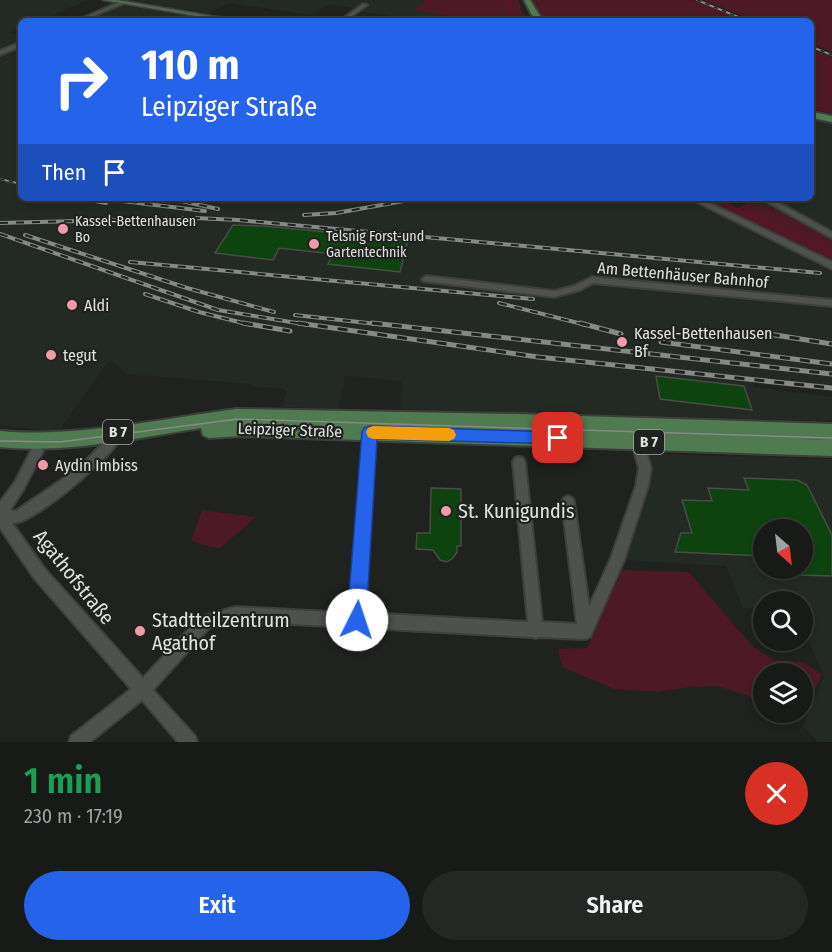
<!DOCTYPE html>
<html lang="en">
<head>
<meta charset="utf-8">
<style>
	body { margin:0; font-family:"Fira Sans Condensed",sans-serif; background:#252725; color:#f1f3f6; height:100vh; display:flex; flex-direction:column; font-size:22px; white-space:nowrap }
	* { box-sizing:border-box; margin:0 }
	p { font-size:20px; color:#9fa1a2 }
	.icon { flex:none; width:33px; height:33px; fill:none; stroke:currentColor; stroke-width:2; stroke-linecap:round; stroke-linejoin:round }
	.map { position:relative; height:742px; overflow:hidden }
	.details { display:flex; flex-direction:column; background:#181a18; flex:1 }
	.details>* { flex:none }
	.banner { position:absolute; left:18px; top:18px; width:796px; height:183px; border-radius:9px; box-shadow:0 3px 9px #0003,0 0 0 2px #363837; background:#2563eb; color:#fff; overflow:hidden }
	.needle { width:39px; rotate:152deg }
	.controls { position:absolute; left:753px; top:519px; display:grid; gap:12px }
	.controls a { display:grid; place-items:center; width:60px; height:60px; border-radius:50%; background:#181a18; box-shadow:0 3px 9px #0003,0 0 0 2px #363837; font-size:30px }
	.pin { position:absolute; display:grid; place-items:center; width:51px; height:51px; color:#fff; margin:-26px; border-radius:12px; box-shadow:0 3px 9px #0006 }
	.me { position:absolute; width:66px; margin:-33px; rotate:4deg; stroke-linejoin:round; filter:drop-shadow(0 0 4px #0008) }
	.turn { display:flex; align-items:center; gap:21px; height:126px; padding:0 24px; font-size:27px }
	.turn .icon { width:78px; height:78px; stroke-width:2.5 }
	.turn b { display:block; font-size:42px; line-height:51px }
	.then { display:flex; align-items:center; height:57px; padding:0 24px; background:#0003; gap:12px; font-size:22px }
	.round { display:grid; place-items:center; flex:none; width:63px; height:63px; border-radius:32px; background:#252725 }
	.head { display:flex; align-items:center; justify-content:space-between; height:102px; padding:0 24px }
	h1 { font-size:36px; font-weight:600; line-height:45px; color:#1e9e55 }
	.action { display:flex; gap:12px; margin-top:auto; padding:12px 24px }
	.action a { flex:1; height:69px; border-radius:36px; background:#2563eb; color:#fff; font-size:24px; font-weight:600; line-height:69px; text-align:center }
	.action a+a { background:#252725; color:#f1f3f6 }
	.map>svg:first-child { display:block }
	.built { fill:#232a23; fill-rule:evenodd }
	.green { fill:#4c1925 }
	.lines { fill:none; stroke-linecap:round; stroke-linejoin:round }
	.stream-far1 { stroke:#680e2b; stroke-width:1.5 }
	.stream { stroke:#680e2b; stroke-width:2 }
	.building { fill:#0e430f; stroke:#484b48; stroke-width:1.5 }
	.minor-casing { stroke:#3d3f3d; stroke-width:4 }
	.secondary-casing { stroke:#3d3f3d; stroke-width:3 }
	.primary-casing { stroke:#3d3f3d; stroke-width:4 }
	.minor { fill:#4e514e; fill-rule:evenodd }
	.secondary { fill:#4f664f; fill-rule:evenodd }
	.primary { fill:#507b50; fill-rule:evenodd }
	.tram { stroke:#878987; stroke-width:1.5 }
	.rail-far2-casing { stroke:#878987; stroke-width:2 }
	.rail-far1-casing { stroke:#878987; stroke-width:4 }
	.rail-casing { stroke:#878987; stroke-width:5 }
	.rail-far2 { stroke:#202220; stroke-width:1.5; stroke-dasharray:4.5; stroke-linecap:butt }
	.rail-far1 { stroke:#202220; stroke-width:2; stroke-dasharray:8; stroke-linecap:butt }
	.rail { stroke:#202220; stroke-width:3; stroke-dasharray:10; stroke-linecap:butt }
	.route { fill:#2563eb; stroke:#184099; stroke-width:1.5 }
	.slow { fill:#f59e0b }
	.poi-dot { fill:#f39aa9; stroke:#202220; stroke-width:2 }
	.labels { text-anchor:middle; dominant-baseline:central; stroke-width:4.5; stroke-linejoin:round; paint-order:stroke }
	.far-poi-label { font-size:14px; fill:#e0e2e0; stroke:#202220; text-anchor:start }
	.shield { fill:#202220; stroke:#a6a8a6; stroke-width:1.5 }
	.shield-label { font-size:15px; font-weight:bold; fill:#e0e2e0 }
	.street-label { font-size:16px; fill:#e0e2e0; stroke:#202220 }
	.poi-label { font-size:16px; fill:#e0e2e0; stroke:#202220; text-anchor:start }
	.near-poi-label { font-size:20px; fill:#e0e2e0; stroke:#202220; text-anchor:start }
	.near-street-label { font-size:20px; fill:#e0e2e0; stroke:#202220 }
</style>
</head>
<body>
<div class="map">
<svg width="832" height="742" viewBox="0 0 832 742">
	<rect width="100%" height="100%" fill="#202220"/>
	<path class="built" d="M0 0H87L39 21H21V28L10 33 21 35V43L0 51Z
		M130 0H426L414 10 476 21H425L351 10 353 8 329 4 310 15 230 3 209 13Z
		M120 5 219 21H82Z
		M21 47V198H689L832 271V391L752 383 754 387 832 397V421L401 410 402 381 345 376 339 409 282 407 287 391 282 388 252 387V384L126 374 110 359 58 432 0 425V56Z
		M812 118 832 122V230L771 198H812Z
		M648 454 832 459V742H818L803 726 824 677 803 626 802 602H764L763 609 743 608 726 566 624 560 647 496 651 468ZM764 530H802V568H764Z"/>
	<path class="green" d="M426 0H519L521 10 529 21H476L413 10Z
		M533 0H693L744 21H544L537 13Z
		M703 0H832V52L812 44V21H755Z
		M812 49 832 57V113L812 110Z
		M700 198H721L738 208 756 199 832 240V262Z
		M202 510 256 517 219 549 191 541Z
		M622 570 689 572 753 647 774 660 802 662 822 674 800 722 788 713 802 712V674H764L763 701 718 686 691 687 657 692 614 689 562 667 558 649 587 648Z"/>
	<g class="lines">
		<path class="stream-far1" d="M510 0 514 21"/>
		<path class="stream" d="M712 198 832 252"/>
	</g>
	<path class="building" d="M233 225 265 226 408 240 400 272 328 264 333 254 279 248 273 260 215 253Z
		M656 376 744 386 752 410 660 399Z
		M744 478 797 480 807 485 832 535V576L802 575V530H764V556L675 552 681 533H692L682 500 712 501 708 488 749 490Z
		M431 488 461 489V546H457V552L453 558 447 562 440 560 433 550 416 549 417 533H430Z"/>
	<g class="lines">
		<defs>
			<path id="minor" d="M120 2 124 3 82 21H76Z
				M363 4 367 5 345 21H340Z
				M21 42V46L0 55V51Z
				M689 198H699L832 262V269Z
				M760 198H770L832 232V238Z
				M426 276 554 291 574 286 592 277 832 300V306L593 283 580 290 554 297 423 281 422 279Z
				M370 427 374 429 376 432 365 613 528 622 513 462 515 458 519 457 523 458 525 462 542 622 577 624 562 502 564 498 568 496 572 498 574 502 589 607 611 558 636 486 639 468 632 442 634 438 638 437 642 438 651 468 648 486 624 560 590 637 585 639 539 637 536 638 532 637 236 621 209 628 153 690 195 736 197 742H178L142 700 90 742H69L71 736 131 689 34 578 0 528V502L15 482 33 447 37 446 41 447 43 451 23 490 10 510 16 511 79 468 107 439 111 438 115 439 117 443C107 461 31 525 12 523L44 568 143 678 200 617 236 607 350 613 364 432 366 429Z"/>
			<path id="secondary" d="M103 0H118L241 21H225Z"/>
			<path id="primary" d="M524 0H530L543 21H535Z
				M812 112 832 116V122L812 118Z
				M236 409 516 414 832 424V440L501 429 832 440V456L241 436 209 438 203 435 201 428C135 438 67 454 0 447V431C75 438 161 419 236 409Z"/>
		</defs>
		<use href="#minor" class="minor-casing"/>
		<use href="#secondary" class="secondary-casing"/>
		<use href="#primary" class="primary-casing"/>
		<use href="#minor" class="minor"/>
		<use href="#secondary" class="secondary"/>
		<use href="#primary" class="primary"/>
		<path class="tram" d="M0 441 60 442 238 419 832 438"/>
		<defs>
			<path id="rail-far2" d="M697 0 748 21
				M812 47 832 55
				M0 179 21 184"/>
			<path id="rail-far1" d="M77 198 106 203
				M97 198 205 211
				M168 198 218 209
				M304 215 336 213 421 198
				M0 223 195 218 238 220 820 273
				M0 234 218 310 309 325
				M25 235 187 288 274 312
				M130 262 533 299
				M145 294 199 312 251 325
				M499 303 586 325
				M295 315 386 325"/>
			<path id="rail" d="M243 323 290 331
				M298 323 538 357 832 388
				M372 323 832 374
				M580 323 621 334
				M750 331 832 344
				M661 342 832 364"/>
		</defs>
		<use href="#rail-far2" class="rail-far2-casing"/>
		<use href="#rail-far1" class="rail-far1-casing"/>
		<use href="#rail" class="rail-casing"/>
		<use href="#rail-far2" class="rail-far2"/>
		<use href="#rail-far1" class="rail-far1"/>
		<use href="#rail" class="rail"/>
	</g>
	<path class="route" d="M370 426 558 432 564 433 566 438 564 443 558 444 377 439 366 620 363 626 357 629 350 626 347 620 362 432 364 428Z"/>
	<path class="slow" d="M373 426 449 428 454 430 456 435 454 439 449 441 373 439 368 437 366 432 368 428Z"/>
	<g class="poi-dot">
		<circle cx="63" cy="229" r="6"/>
		<circle cx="314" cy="244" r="6"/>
		<circle cx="72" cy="305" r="6"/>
		<circle cx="622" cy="342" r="6"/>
		<circle cx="51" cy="355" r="6"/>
		<circle cx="43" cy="465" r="6"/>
		<circle cx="446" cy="511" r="6"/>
		<circle cx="140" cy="631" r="6"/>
	</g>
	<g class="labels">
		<g class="far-poi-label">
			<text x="75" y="221">Kassel-Bettenhausen<tspan x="75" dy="16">Bo</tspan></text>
			<text x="326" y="236">Telsnig Forst-und<tspan x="326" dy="16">Gartentechnik</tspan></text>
		</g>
		<g class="shield">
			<rect x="103" y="420" width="30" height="24" rx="4.5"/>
			<rect x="634" y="430" width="30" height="24" rx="4.5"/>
		</g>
		<g class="shield-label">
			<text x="118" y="432">B 7</text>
			<text x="649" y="442">B 7</text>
		</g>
		<g class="street-label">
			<text transform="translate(683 275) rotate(5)">Am Bettenhäuser Bahnhof</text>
			<text transform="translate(290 430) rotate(2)">Leipziger Straße</text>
		</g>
		<g class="poi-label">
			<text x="84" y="305">Aldi</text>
			<text x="634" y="333">Kassel-Bettenhausen<tspan x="634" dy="18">Bf</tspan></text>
			<text x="63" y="355">tegut</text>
			<text x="55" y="465">Aydin Imbiss</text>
		</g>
		<g class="near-poi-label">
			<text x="458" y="511">St. Kunigundis</text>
			<text x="152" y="620">Stadtteilzentrum<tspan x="152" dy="23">Agathof</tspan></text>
		</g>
		<g class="near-street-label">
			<text transform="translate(74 577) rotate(51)">Agathofstraße</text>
		</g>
	</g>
</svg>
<div class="controls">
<a><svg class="needle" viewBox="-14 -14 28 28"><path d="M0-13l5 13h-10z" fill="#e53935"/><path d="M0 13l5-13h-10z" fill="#9fa1a2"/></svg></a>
<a><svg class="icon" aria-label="search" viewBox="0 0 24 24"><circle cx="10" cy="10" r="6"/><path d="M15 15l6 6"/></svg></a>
<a><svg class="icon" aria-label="layers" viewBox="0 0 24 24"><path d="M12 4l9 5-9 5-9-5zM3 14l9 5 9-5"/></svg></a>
</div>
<div class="pin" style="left:558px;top:438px;background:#d93025"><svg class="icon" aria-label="arrive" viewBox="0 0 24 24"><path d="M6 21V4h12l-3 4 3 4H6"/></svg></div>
<svg class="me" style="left:357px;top:620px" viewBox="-20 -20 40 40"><circle r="19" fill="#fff"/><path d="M0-13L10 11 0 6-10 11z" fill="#2563eb"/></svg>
<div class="banner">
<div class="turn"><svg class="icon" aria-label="right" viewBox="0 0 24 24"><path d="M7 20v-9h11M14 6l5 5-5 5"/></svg><div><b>110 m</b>Leipziger Straße</div></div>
<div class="then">Then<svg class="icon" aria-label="arrive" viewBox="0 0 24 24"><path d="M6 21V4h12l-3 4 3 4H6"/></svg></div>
</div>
</div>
<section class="details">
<div class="head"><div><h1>1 min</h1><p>230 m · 17:19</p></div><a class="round" style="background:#d93025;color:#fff"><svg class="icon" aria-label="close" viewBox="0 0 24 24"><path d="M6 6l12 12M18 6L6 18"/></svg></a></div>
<div class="action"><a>Exit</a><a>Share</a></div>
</section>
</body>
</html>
